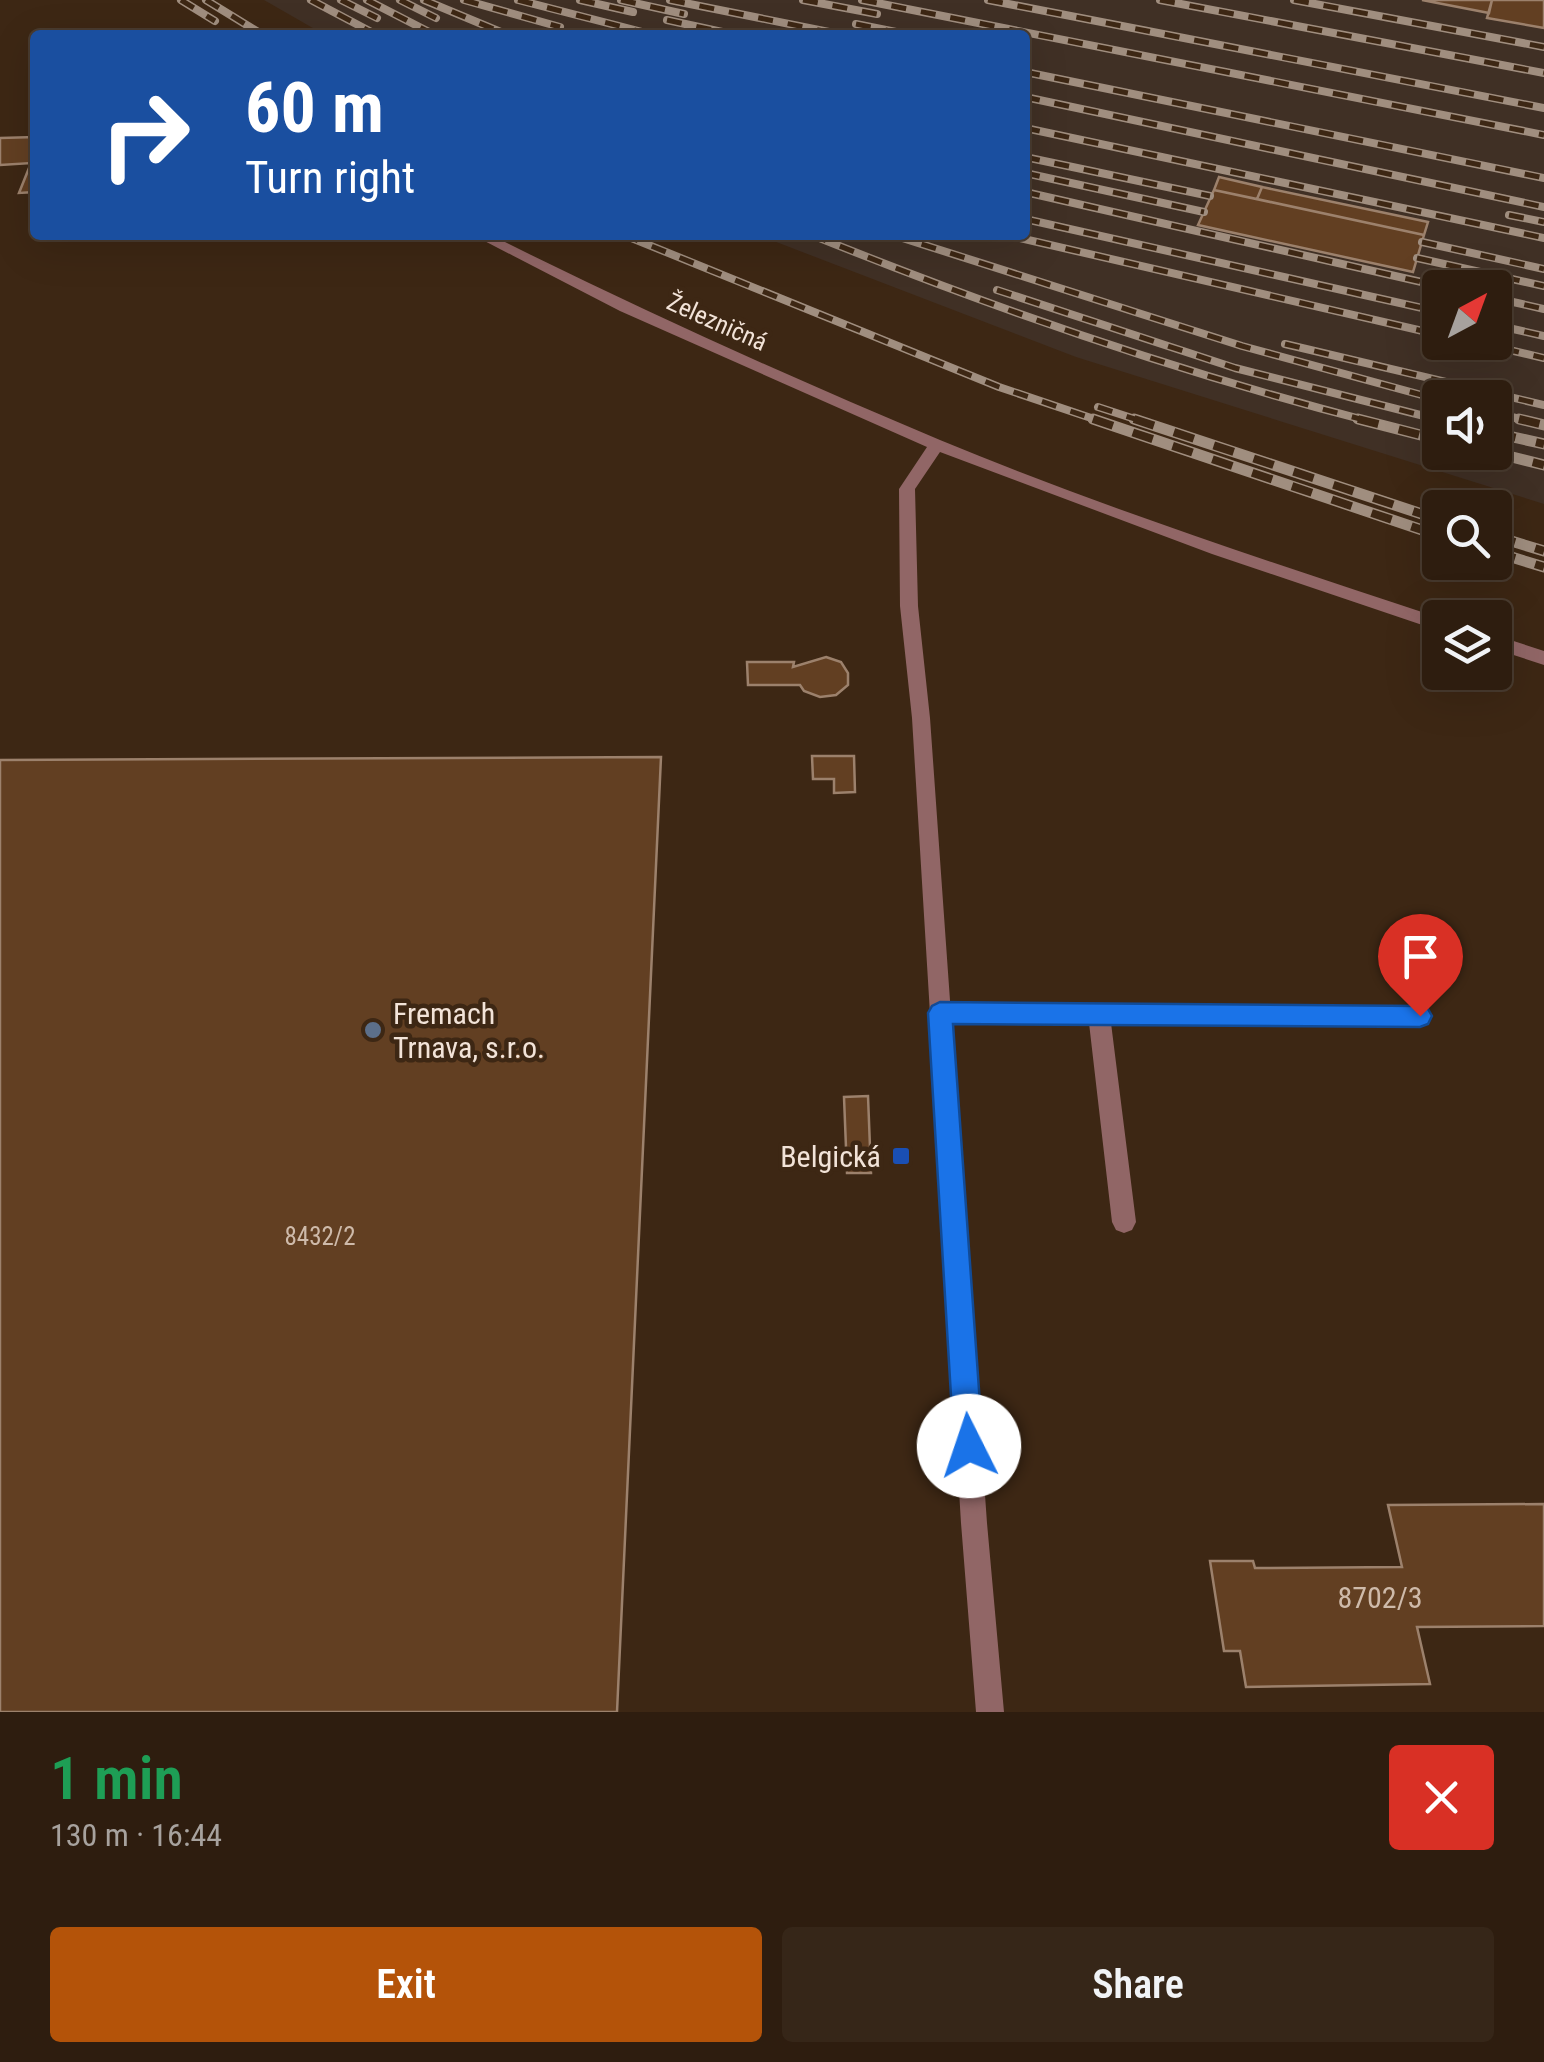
<!DOCTYPE html>
<html lang="en">
<head>
<meta charset="utf-8">
<style>
	body { margin:0; font-family:"Roboto Condensed",sans-serif; background:#362618; color:#f1f3f6; height:100vh; display:flex; flex-direction:column; font-size:38px; white-space:nowrap }
	* { box-sizing:border-box; margin:0 }
	p { font-size:32px; color:#a7a29e }
	.icon { flex:none; width:55px; height:55px; fill:none; stroke:currentColor; stroke-width:2; stroke-linecap:round; stroke-linejoin:round }
	.map { position:relative; height:1712px; overflow:hidden }
	.side { display:flex; flex-direction:column; background:#2e1d0f; flex:1 }
	.side>* { flex:none }
	.guide { position:absolute; left:30px; top:30px; width:1000px; height:210px; border-radius:10px; box-shadow:0 10px 40px #0002,0 0 0 2px #493b2f; background:#1a4fa0; color:#fff; overflow:hidden }
	.needle { width:65px; rotate:41deg }
	.tools { position:absolute; left:1422px; top:270px; display:grid; gap:20px }
	.tools a { display:grid; place-items:center; width:90px; height:90px; border-radius:10px; background:#2e1d0f; box-shadow:0 10px 40px #0002,0 0 0 2px #493b2f; font-size:50px }
	.pin { position:absolute; display:grid; place-items:center; width:85px; height:85px; color:#fff; margin:-102px -42px; border-radius:50% 50% 50% 0; rotate:-45deg; box-shadow:0 0 10px #0007 }
	.pin .icon { rotate:45deg }
	.me { position:absolute; width:110px; margin:-55px; rotate:356deg; stroke-linejoin:round; filter:drop-shadow(0 0 8px #0008) }
	.turn { display:flex; align-items:center; gap:35px; height:210px; padding:0 50px; font-size:45px }
	.turn .icon { width:130px; height:130px; stroke-width:2.5 }
	.turn b { display:block; font-size:70px; line-height:85px }
	.round { display:grid; place-items:center; flex:none; width:105px; height:105px; border-radius:10px; background:#362618 }
	.head { display:flex; align-items:center; justify-content:space-between; height:170px; padding:0 50px }
	h1 { font-size:60px; font-weight:600; line-height:75px; color:#1e9e55 }
	.action { display:flex; gap:20px; margin-top:auto; padding:20px 50px }
	.action a { flex:1; height:115px; border-radius:10px; background:#b45309; color:#fff; font-size:40px; font-weight:600; line-height:115px; text-align:center }
	.action a+a { background:#362618; color:#f1f3f6 }
	.map>svg:first-child { display:block }
	.industrial { fill:#403025; fill-rule:evenodd }
	.building { fill:#623f22; stroke:#9c816c; stroke-width:2.5 }
	.lines { fill:none; stroke-linecap:round; stroke-linejoin:round }
	.lane { fill:#916666; fill-rule:evenodd }
	.street { fill:#916666; fill-rule:evenodd }
	.rail-far1-casing { stroke:#a08e7f; stroke-width:8 }
	.rail-casing { stroke:#a08e7f; stroke-width:11 }
	.rail-far1 { stroke:#3d2714; stroke-width:5; stroke-dasharray:15; stroke-linecap:butt }
	.rail { stroke:#3d2714; stroke-width:8; stroke-dasharray:21; stroke-linecap:butt }
	.route { fill:#1a73e8; stroke:#114b97; stroke-width:2.5 }
	.service-dot { fill:#5c6f8a; stroke:#3d2714; stroke-width:4 }
	.transit-dot { fill:#1a4fb4; stroke:#3d2714; stroke-width:4 }
	.labels { text-anchor:middle; dominant-baseline:central; stroke-width:9; stroke-linejoin:round; paint-order:stroke }
	.far-street-label { font-size:25px; fill:#f2e3d8; stroke:#3d2714 }
	.number-label { font-size:25px; fill:#cebaaa }
	.poi-label { font-size:30px; fill:#f2e3d8; stroke:#3d2714; text-anchor:start }
	.near-number-label { font-size:30px; fill:#cebaaa }
</style>
</head>
<body>
<div class="map">
<svg width="1544" height="1712" viewBox="0 0 1544 1712">
	<rect width="100%" height="100%" fill="#3d2714"/>
	<path class="industrial" d="M264 0H1544V504L1076 357 758 235H1025V35H325ZM1440 288H1495V342H1440ZM1440 398H1495V452H1440Z"/>
	<path class="building" d="M1422 0H1492L1489 13Z
		M1492 0H1544V28L1487 18Z
		M35 137V192L19 193 31 163 0 165V138Z
		M1219 177 1262 187 1257 199 1214 190Z
		M1262 187 1428 222 1424 235 1257 199Z
		M1214 190 1424 235 1413 272 1198 225Z
		M826 657 841 662 848 673V685L836 695 820 697 804 691 800 685H748L747 662H794L793 667Z
		M812 756H854L855 792 834 793V779H813Z
		M661 757 617 1712H0V760Z
		M868 1096 871 1173H847L844 1097Z
		M1544 1504V1626L1417 1627 1430 1684 1246 1687 1240 1651H1224L1210 1561H1253L1255 1568 1402 1567 1388 1505Z"/>
	<g class="lines">
		<path class="lane" d="M940 1004 1419 1007 1427 1009 1430 1016 1427 1023 1419 1025 1111 1023 1136 1222 1132 1230 1124 1233 1116 1230 1112 1222 1089 1023 940 1022 932 1020 929 1013 932 1006Z"/>
		<path class="street" d="M473 235H491C638 309 788 376 940 440 1101 507 1274 563 1440 618V631L1212 554 940 452 915 489 918 606 930 718 987 1523 1004 1712H976L961 1523 912 718 900 606 899 489 927 447 620 311Z
			M1495 635 1544 651V665L1495 649Z"/>
		<defs>
			<path id="rail-far1" d="M181 0 215 21
				M206 0 263 35
				M311 0 377 35
				M341 0 377 18
				M367 0 435 35
				M400 0 436 18
				M424 0 508 35
				M464 0 560 27
				M518 0 654 35
				M580 0 633 12
				M621 0 684 14
				M670 0 844 35
				M803 0 877 14
				M862 0 1544 135
				M988 0 1544 108
				M1160 0 1544 73
				M1294 0 1544 47
				M667 20 736 35
				M856 24 911 35
				M1025 72 1544 178
				M1025 97 1544 207
				M1025 128 1544 238
				M1025 157 1210 196
				M1025 173 1204 212
				M1025 192 1448 288
				M1509 215 1544 222
				M1025 219 1440 312
				M624 235 999 387 1100 421
				M812 235C993 308 1178 372 1368 421
				M893 235 1242 346 1440 400
				M1007 235 1440 335
				M1422 242 1544 269
				M1417 258 1544 286
				M997 290 1235 368 1440 420
				M1495 298 1544 309
				M1495 325 1544 336
				M1475 342 1544 358
				M1285 344 1544 405
				M1098 407 1141 421
				M1495 413 1529 421"/>
			<path id="rail" d="M1093 419 1440 536
				M1134 419 1440 520
				M1358 419 1440 440
				M1435 419 1440 420
				M1519 419 1544 425
				M1495 433 1544 444
				M1492 452 1544 465
				M1495 536 1544 551
				M1495 552 1544 567"/>
		</defs>
		<use href="#rail-far1" class="rail-far1-casing"/>
		<use href="#rail" class="rail-casing"/>
		<use href="#rail-far1" class="rail-far1"/>
		<use href="#rail" class="rail"/>
	</g>
	<path class="route" d="M940 1002 1420 1006 1428 1009 1432 1016 1428 1024 1420 1027 953 1024 983 1446 979 1457 969 1461 959 1457 954 1446 928 1013 932 1006Z"/>
	<circle class="service-dot" cx="373" cy="1030" r="10"/>
	<rect class="transit-dot" x="891" y="1146" width="20" height="20" rx="5"/>
	<g class="labels">
		<g class="far-street-label">
			<text transform="translate(717 322) rotate(24)">Železničná</text>
		</g>
		<g class="number-label">
			<text x="320" y="1236">8432/2</text>
		</g>
		<g class="poi-label">
			<text x="393" y="1013">Fremach<tspan x="393" dy="34">Trnava, s.r.o.</tspan></text>
			<text x="881" y="1156" text-anchor="end">Belgická</text>
		</g>
		<g class="near-number-label">
			<text x="1380" y="1597">8702/3</text>
		</g>
	</g>
</svg>
<div class="tools">
<a><svg class="needle" viewBox="-14 -14 28 28"><path d="M0-13l5 13h-10z" fill="#e53935"/><path d="M0 13l5-13h-10z" fill="#a7a29e"/></svg></a>
<a><svg class="icon" aria-label="sound" viewBox="0 0 24 24"><path d="M4 9h4l5-4v14l-5-4H4zM17 9q2 3 0 6"/></svg></a>
<a><svg class="icon" aria-label="search" viewBox="0 0 24 24"><circle cx="10" cy="10" r="6"/><path d="M15 15l6 6"/></svg></a>
<a><svg class="icon" aria-label="layers" viewBox="0 0 24 24"><path d="M12 4l9 5-9 5-9-5zM3 14l9 5 9-5"/></svg></a>
</div>
<div class="pin" style="left:1420px;top:1016px;background:#d93025"><svg class="icon" aria-label="arrive" viewBox="0 0 24 24"><path d="M6 21V4h12l-3 4 3 4H6"/></svg></div>
<svg class="me" style="left:969px;top:1446px" viewBox="-20 -20 40 40"><circle r="19" fill="#fff"/><path d="M0-13L10 11 0 6-10 11z" fill="#1a73e8"/></svg>
<div class="guide">
<div class="turn"><svg class="icon" aria-label="right" viewBox="0 0 24 24"><path d="M7 20v-9h11M14 6l5 5-5 5"/></svg><div><b>60 m</b>Turn right</div></div>
</div>
</div>
<section class="side">
<div class="head"><div><h1>1 min</h1><p>130 m · 16:44</p></div><a class="round" style="background:#d93025;color:#fff"><svg class="icon" aria-label="close" viewBox="0 0 24 24"><path d="M6 6l12 12M18 6L6 18"/></svg></a></div>
<div class="action"><a>Exit</a><a>Share</a></div>
</section>
</body>
</html>
